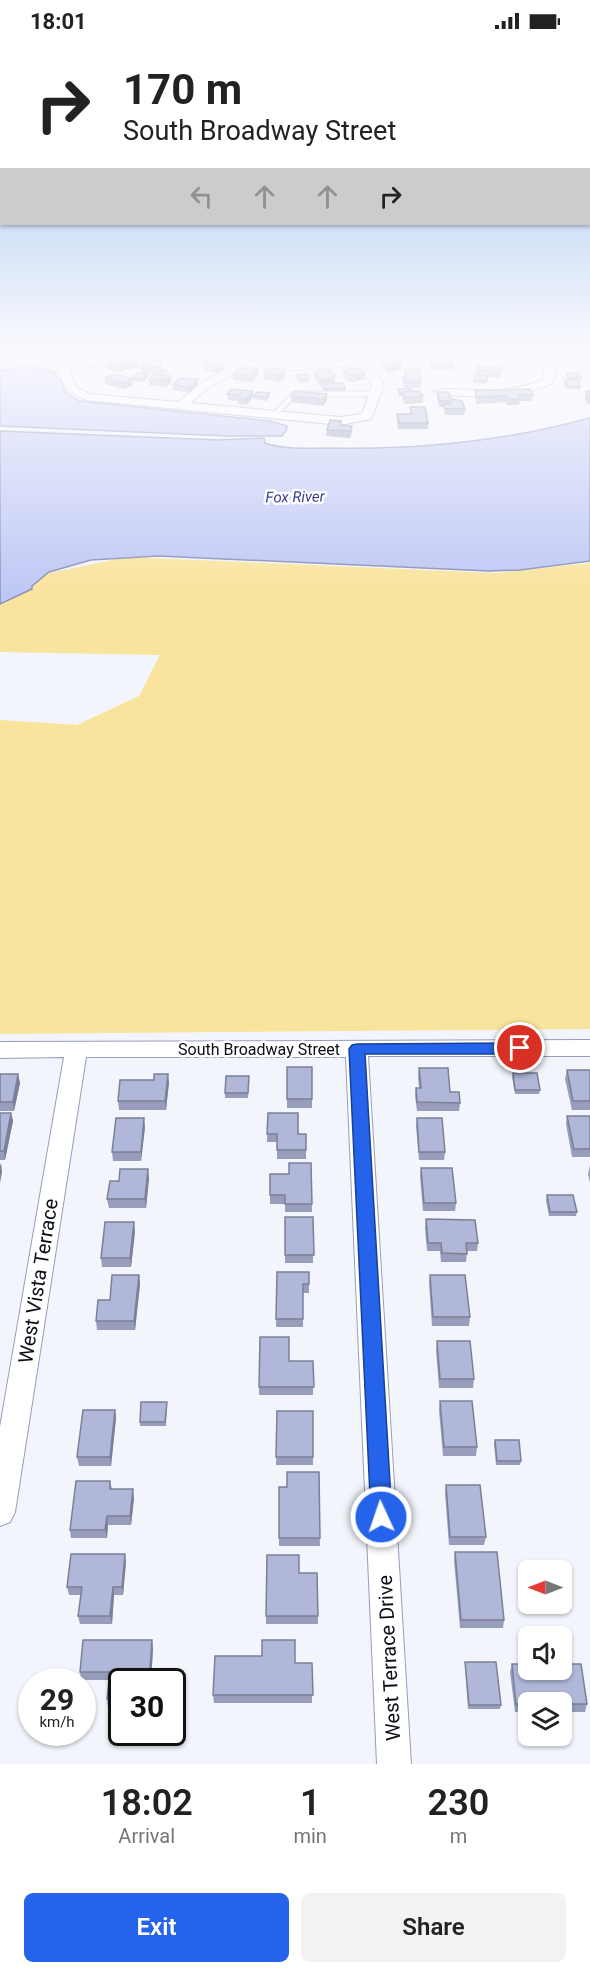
<!DOCTYPE html>
<html lang="en">
<head>
<meta charset="utf-8">
<style>
	body { margin:0; font-family:Roboto,sans-serif; background:#f2f2f2; color:#222; height:100vh; display:flex; flex-direction:column; font-size:22px; white-space:nowrap }
	* { box-sizing:border-box; margin:0 }
	p { font-size:20px; color:#767676 }
	.icon { flex:none; width:33px; height:33px; fill:none; stroke:currentColor; stroke-width:2; stroke-linecap:round; stroke-linejoin:round }
	.map { position:relative; height:1722px; overflow:hidden }
	.sheet { display:flex; flex-direction:column; background:#fff; flex:1 }
	.sheet>* { flex:none }
	.top-card { position:absolute; left:0px; top:0px; width:591px; height:183px; box-shadow:0 2px 4px #0004; background:#fff; color:#222; overflow:hidden }
	.needle { width:39px; rotate:270deg }
	.controls { position:absolute; left:518px; top:1518px; display:grid; gap:12px }
	.controls a { display:grid; place-items:center; width:54px; height:54px; border-radius:9px; background:#fff; box-shadow:0 2px 4px #0004; font-size:30px }
	.speed { position:absolute; left:18px; top:1626px; display:flex; gap:12px; font-size:30px; font-weight:700; text-align:center }
	.speed>* { display:grid; place-content:center; width:78px; height:78px; border-radius:50%; background:#fff; box-shadow:0 2px 4px #0004; line-height:1 }
	.speed small { font-size:15px; font-weight:400 }
	.speed .limit { border:3px solid #111; border-radius:9px; background:#fff; color:#111 }
	.pin { position:absolute; display:grid; place-items:center; width:51px; height:51px; color:#fff; margin:-26px; border:3px solid #fff; border-radius:50%; box-shadow:0 2px 6px #0007 }
	.me { position:absolute; width:66px; margin:-33px; rotate:357deg; stroke-linejoin:round; filter:drop-shadow(0 0 4px #0008) }
	.turn { display:flex; align-items:center; gap:21px; height:126px; padding:0 24px; font-size:27px }
	.turn .icon { width:78px; height:78px; stroke-width:2.5 }
	.turn b { display:block; font-size:42px; line-height:51px }
	.lanes { display:flex; align-items:center; height:57px; padding:0 24px; background:#0003; justify-content:center; gap:30px; direction:ltr }
	.lanes .off { opacity:.35 }
	.eta { display:flex; justify-content:space-evenly; align-items:center; height:102px; text-align:center }
	.eta b { font-size:36px; font-weight:600; line-height:42px }
	.primary-button { display:flex; gap:12px; margin-top:auto; padding:12px 24px }
	.primary-button a { flex:1; height:69px; border-radius:9px; background:#2563eb; color:#fff; font-size:24px; font-weight:600; line-height:69px; text-align:center }
	.primary-button a+a { background:#f2f2f2; color:#222 }
	.status { display:flex; justify-content:space-between; align-items:center; height:42px; padding:0 30px; background:#fff; direction:ltr }
	.status svg { height:16px; fill:currentColor }
	.map>svg:first-child { display:block }
	.green { fill:#f9e49d }
	.water { fill:#bec7f5; stroke:#888fb3; stroke-width:1.5 }
	.lines { fill:none; stroke-linecap:round; stroke-linejoin:round }
	.lane-casing { stroke:#969dbd; stroke-width:7 }
	.street-casing { stroke:#969dbd; stroke-width:2 }
	.lane { stroke:#fff; stroke-width:5 }
	.street { fill:#fff; fill-rule:evenodd }
	.wall { fill:#979dba }
	.shaded-wall { fill:#7b8097 }
	.building { fill:#b0b7d8; stroke:#7b8097; stroke-width:1.5 }
	.route { fill:#2563eb; stroke:#184099; stroke-width:1.5 }
	.labels { text-anchor:middle; dominant-baseline:central; stroke-width:5; stroke-linejoin:round; paint-order:stroke }
	.far-water-label { font-size:15px; font-style:italic; fill:#3a4095; stroke:#fff }
	.street-label { font-size:16px; fill:#0b0d18; stroke:#fff }
	.near-street-label { font-size:20px; fill:#0b0d18; stroke:#fff }
</style>
</head>
<body>
<div class="status"><b>18:01</b><svg viewBox="0 0 49 12"><path d="M0 12V9h3v3zM5 12V6h3v6zM10 12V3h3v9zM15 12V0h3v12zM26 1h20v11H26zM47 4h2v5h-2z"/></svg></div>
<div class="map">
<svg width="590" height="1722" viewBox="0 0 590 1722">
	<rect width="100%" height="100%" fill="#f3f5fc"/>
	<path class="green" d="M127 515 495 531 590 521V987L0 992V678L77 683 139 654 160 613 0 610V562L32 547V544L44 532Z"/>
	<path class="water" d="M24 325 56 330 53 331 62 340 65 351 79 359 270 379 287 384V387L282 394H228L0 384V329Z
		M590 376V519L520 528 489 529 158 514 91 518 49 530 32 544V547L0 562V389L218 398 264 396 265 401C285 408 308 406 329 406 416 408 506 399 590 376Z"/>
	<g class="lines">
		<defs>
			<path id="lane" d="M274 373 295 352H375"/>
			<path id="street" d="M126 313H213L280 323 337 319 350 317 355 313H367L360 320 379 335 384 344 371 377 340 383 86 358 67 349 58 328 12 320 0 324V317L11 314 63 322ZM160 317 235 323 201 341 178 360 89 352 76 345 69 327ZM351 324 370 339 372 344 362 372 340 375 191 361 209 345 248 325 280 329Z
				M539 313H549L556 332 552 341C517 359 477 354 439 353L433 350 439 347C473 347 511 353 543 337L544 332Z
				M590 998V1014H368L411 1722H377L346 1015H86L15 1470 10 1480 0 1484V1385L64 1015 0 1016V1000Z"/>
		</defs>
		<use href="#lane" class="lane-casing"/>
		<use href="#street" class="street-casing"/>
		<use href="#lane" class="lane"/>
		<use href="#street" class="street"/>
	</g>
	<path class="wall" d="M292 313H314V316L307 318 292 316Z
		M437 313 454 322V328H432L431 324V318H436Z
		M380 317 402 327 388 331 380 323Z
		M208 318 224 327 218 331 203 328V322Z
		M139 319 140 325 117 330 106 327V321Z
		M162 319 163 325 161 328 168 332 166 333 171 334V340L166 345 149 343V337L152 333 153 331H141V325Z
		M477 324 502 326 501 336 487 335 486 342 473 341V338L476 333Z
		M360 326 365 337 357 338V340L347 339 342 334 343 328Z
		M405 327 421 340V346H404L403 335H405Z
		M284 328 285 334 278 340 264 337V331Z
		M314 330 335 340 330 342 345 346V349L324 350 321 344 314 336Z
		M567 331 581 336 580 339H578L580 344V347H566L564 341 565 338H568L566 334Z
		M148 332V335L144 340 133 339V335Z
		M233 332H258L252 340 233 338Z
		M296 333 309 337V340L299 341 296 336Z
		M105 336 133 343 123 347 105 342Z
		M173 342 198 343 189 351 173 348Z
		M398 347 412 349 423 354V361L405 362 402 356V354H399Z
		M475 349 533 353 532 359H520L519 363H507L506 360 477 362 475 355Z
		M586 349H590V362H587L585 355Z
		M437 350 451 357 465 367 464 373H445L444 365H439L437 356Z
		M270 351V354L267 359 254 357V354Z
		M227 352 253 355 246 363 238 362V359L228 358Z
		M327 352V358L323 364 291 360V354Z
		M410 365 428 381V387H398L397 379V372H410Z
		M341 379V383L352 384V390L350 396 326 394 327 388Z
		M287 1025H312V1066H287Z
		M419 1026 450 1050 460 1061 459 1069H417L415 1054 416 1046H419L418 1034Z
		M567 1028H590V1068H572L565 1037Z
		M513 1031 540 1048 539 1052H515L512 1035Z
		M0 1032H18L20 1041 14 1069H0Z
		M249 1034 248 1056H225V1051Z
		M154 1038 169 1040 166 1068H119L118 1059Z
		M0 1071H11L13 1079 5 1118H0Z
		M268 1071 298 1092H306V1117H277V1100H267Z
		M567 1074H590V1115H572L566 1082Z
		M417 1076 445 1110 444 1118H419L416 1084Z
		M145 1085 141 1119H113L112 1110Z
		M311 1121 312 1170H285V1162H270V1132H289Z
		M590 1123V1141L588 1132Z
		M421 1126 456 1161 455 1169H423L420 1134Z
		M149 1136 146 1166H109L107 1157 119 1139Z
		M547 1153 577 1170 576 1174H549L546 1158Z
		M285 1175H313V1221H285Z
		M426 1177 478 1201 477 1209H467L466 1220H441L440 1209H427L425 1186Z
		M135 1189 131 1225H102L101 1216Z
		M277 1230H309V1251H303V1285H276Z
		M139 1233 140 1242 135 1288H97L96 1279Z
		M430 1233 470 1275 469 1284H432L429 1241Z
		M437 1299 474 1337 473 1346H439L436 1308Z
		M289 1319H313V1353H259V1345Z
		M440 1359 477 1405 476 1414H443L439 1368Z
		M167 1364 166 1384H140V1380Z
		M115 1368 116 1376 111 1424H79L77 1415Z
		M277 1369H313V1423H276Z
		M495 1398 521 1419 520 1423H496L494 1402Z
		M319 1430 320 1504H279V1445H287Z
		M110 1439 112 1447 134 1456 131 1483H108L107 1496H71L70 1488Z
		M446 1443 486 1495 484 1503H449L445 1451Z
		M455 1510 504 1578 503 1586H460L454 1518Z
		M267 1513 299 1531H317L318 1582H266Z
		M126 1520 123 1553H114L112 1582H80L78 1574 81 1553H69L67 1545Z
		M153 1606 151 1640H122V1665H108L107 1657 109 1638H81L80 1630Z
		M262 1614 295 1621H312V1661H214L213 1653Z
		M465 1620 501 1663 500 1667H468L465 1624Z
		M512 1622 587 1662 585 1670H561V1660H528V1670H515L510 1630Z"/>
	<path class="shaded-wall" d="M307 313H314V316L307 318Z
		M139 319 140 325 117 330 116 324Z
		M162 319 163 325 160 331V325Z
		M224 321V327L218 331V325Z
		M403 321 402 327 388 331V325Z
		M258 326V332L252 340V334Z
		M284 328 285 334 278 340V334Z
		M365 331V337L357 338V334L356 332Z
		M148 332V335L144 340V337Z
		M171 334V340L166 345V338Z
		M335 334V340L322 344 321 342V344V338Z
		M132 337 133 343 123 347 122 341Z
		M198 337V343L189 351V345Z
		M253 349V355L246 363V357Z
		M327 352V358L323 364V357Z
		M18 1032 20 1041 14 1069 13 1060Z
		M168 1032 169 1040 166 1068 165 1059Z
		M11 1071 13 1079 5 1118 4 1109Z
		M144 1076 145 1085 141 1119V1110Z
		M1 1121 2 1130 0 1141V1124Z
		M148 1127 149 1136 146 1166 145 1157Z
		M134 1180 135 1189 131 1225 130 1216Z
		M139 1233 140 1242 135 1288 134 1279Z
		M115 1368 116 1376 111 1424 110 1415Z
		M133 1447 134 1456 131 1483 130 1474Z
		M107 1474 108 1483 107 1496 105 1488Z
		M125 1512 126 1520 123 1553 122 1545Z
		M113 1545 114 1553 112 1582 110 1574Z
		M152 1598 153 1606 151 1640H149Z"/>
	<path class="building" d="M437 313H452L454 322H432L431 318H438Z
		M133 315 139 319 116 324 106 321Z
		M396 315 403 321 388 325 380 317Z
		M208 318 224 321 218 325 203 322Z
		M162 319 160 325H141L144 320Z
		M477 324 502 326 501 330 477 328Z
		M238 326H258L252 334 233 332Z
		M266 326 284 328 278 334 264 331Z
		M360 326 365 331 356 332 357 334 347 333 343 328Z
		M405 327H419L421 340H404L403 335H406Z
		M156 328 167 329 164 333 152 332Z
		M330 328 335 334 321 338 314 330Z
		M137 331 148 332 144 337 133 335Z
		M567 331H579L581 336H569Z
		M115 332 132 337 122 341 105 336Z
		M154 332 171 334 166 338 149 337Z
		M306 332 309 337 299 338 296 333Z
		M475 333 488 334 487 339 473 338Z
		M180 336 198 337 189 345 173 342Z
		M565 338H578L580 344H567Z
		M343 341 345 346 324 347 321 342Z
		M232 347 253 349 246 357 238 356 241 353 227 352Z
		M398 347H411L412 349 399 351Z
		M530 347 533 353H519L520 357H507L506 354 477 355 475 349Z
		M295 349 327 352 323 357 291 354Z
		M419 349 423 354 405 356 402 350Z
		M586 349H590V356H588Z
		M257 350 270 351 267 355 254 354Z
		M437 350H449L451 357 462 359 465 367H445L444 362H452L451 359H440Z
		M410 365H425L428 381H399L397 372H412Z
		M330 378 341 379 340 383 352 384 351 389 327 388Z
		M287 1025H312V1057H287Z
		M419 1026H448L450 1050H459L460 1061 417 1060 416 1046H421Z
		M567 1028H590V1059H573Z
		M513 1031H537L540 1048H515Z
		M0 1032H18L13 1060H0Z
		M154 1032H168L165 1059H118L120 1038H154Z
		M226 1034H249L248 1051H225Z
		M0 1071H11L4 1109H0Z
		M268 1071H298V1092H306V1108H277V1092H267Z
		M567 1074H590V1107H574Z
		M116 1076H144L141 1110H112Z
		M417 1076H442L445 1110H419Z
		M289 1121H311L312 1162H285V1153H270V1132H289Z
		M421 1126H452L456 1161H424Z
		M120 1127H148L145 1157H107L110 1139H119Z
		M547 1153H573L577 1170H550Z
		M285 1175H313L314 1213H285Z
		M426 1177 475 1178 478 1201H466L467 1212 442 1211 441 1201H428Z
		M105 1180H134L130 1216H101Z
		M277 1230H309V1242H303V1277H276Z
		M112 1233H139L134 1279H96L98 1258H110Z
		M430 1233H465L470 1275H433Z
		M260 1295H289V1319H313L314 1345H259Z
		M437 1299H470L474 1337H440Z
		M440 1359H472L477 1405H444Z
		M141 1360H167L165 1380H140Z
		M83 1368H115L110 1415H77Z
		M277 1369H313V1415H276Z
		M495 1398H519L521 1419H497Z
		M287 1430H319L320 1496H279V1445H287Z
		M76 1439H110V1447H133L130 1474H107L105 1488H70Z
		M446 1443H480L486 1495H450Z
		M455 1510H497L504 1578H461Z
		M71 1512H125L122 1545H113L110 1574H78L82 1545H67Z
		M267 1513H299V1531H317L318 1574H266Z
		M83 1598H152L149 1640H122V1657H107L110 1630H80Z
		M262 1598H295V1621H312L313 1653H213L215 1614H262Z
		M465 1620H496L501 1663H469Z
		M512 1622H528V1628H561V1622H581L587 1662H561V1660H528V1662H516Z"/>
	<linearGradient id="sky" x2="0" y2="1"><stop stop-color="#97bced"/><stop offset="0.56" stop-color="#fafafe"/><stop offset="1" stop-color="#fafafe" stop-opacity="0"/></linearGradient>
	<rect width="590" height="554" fill="url(#sky)"/>
	<path class="route" d="M520 1001 525 1003 528 1006 525 1010 520 1012H365L392 1475 389 1482 381 1484 374 1482 371 1475 349 1007 352 1003 357 1002Z"/>
	<g class="labels">
		<g class="far-water-label">
			<text transform="translate(295 455) rotate(-1)">Fox River</text>
		</g>
		<g class="street-label">
			<text x="259" y="1007">South Broadway Street</text>
		</g>
		<g class="near-street-label">
			<text transform="translate(38 1239) rotate(-81)">West Vista Terrace</text>
			<text transform="translate(389 1616) rotate(-93)">West Terrace Drive</text>
		</g>
	</g>
</svg>
<div class="controls">
<a><svg class="needle" viewBox="-14 -14 28 28"><path d="M0-13l5 13h-10z" fill="#e53935"/><path d="M0 13l5-13h-10z" fill="#767676"/></svg></a>
<a><svg class="icon" aria-label="sound" viewBox="0 0 24 24"><path d="M4 9h4l5-4v14l-5-4H4zM17 9q2 3 0 6"/></svg></a>
<a><svg class="icon" aria-label="layers" viewBox="0 0 24 24"><path d="M12 4l9 5-9 5-9-5zM3 14l9 5 9-5"/></svg></a>
</div>
<div class="speed"><div>29<small>km/h</small></div><div class="limit">30</div></div>
<div class="pin" style="left:520px;top:1006px;background:#d93025"><svg class="icon" aria-label="arrive" viewBox="0 0 24 24"><path d="M6 21V4h12l-3 4 3 4H6"/></svg></div>
<svg class="me" style="left:381px;top:1475px" viewBox="-20 -20 40 40"><circle r="17" fill="#2563eb" stroke="#fff" stroke-width="3"/><path d="M0-11L8 9 0 5-8 9z" fill="#fff"/></svg>
<div class="top-card">
<div class="turn"><svg class="icon" aria-label="right" viewBox="0 0 24 24"><path d="M7 20v-9h11M14 6l5 5-5 5"/></svg><div><b>170 m</b>South Broadway Street</div></div>
<div class="lanes"><svg class="icon off" aria-label="left" viewBox="0 0 24 24"><path d="M17 20v-9H6M10 6l-5 5 5 5"/></svg><svg class="icon off" aria-label="ahead" viewBox="0 0 24 24"><path d="M12 20V5M6 11l6-6 6 6"/></svg><svg class="icon off" aria-label="ahead" viewBox="0 0 24 24"><path d="M12 20V5M6 11l6-6 6 6"/></svg><svg class="icon" aria-label="right" viewBox="0 0 24 24"><path d="M7 20v-9h11M14 6l5 5-5 5"/></svg></div>
</div>
</div>
<section class="sheet">
<div class="eta">
<div><b>18:02</b><p>Arrival</p></div>
<div><b>1</b><p>min</p></div>
<div><b>230</b><p>m</p></div>
</div>
<div class="primary-button"><a>Exit</a><a>Share</a></div>
</section>
</body>
</html>
